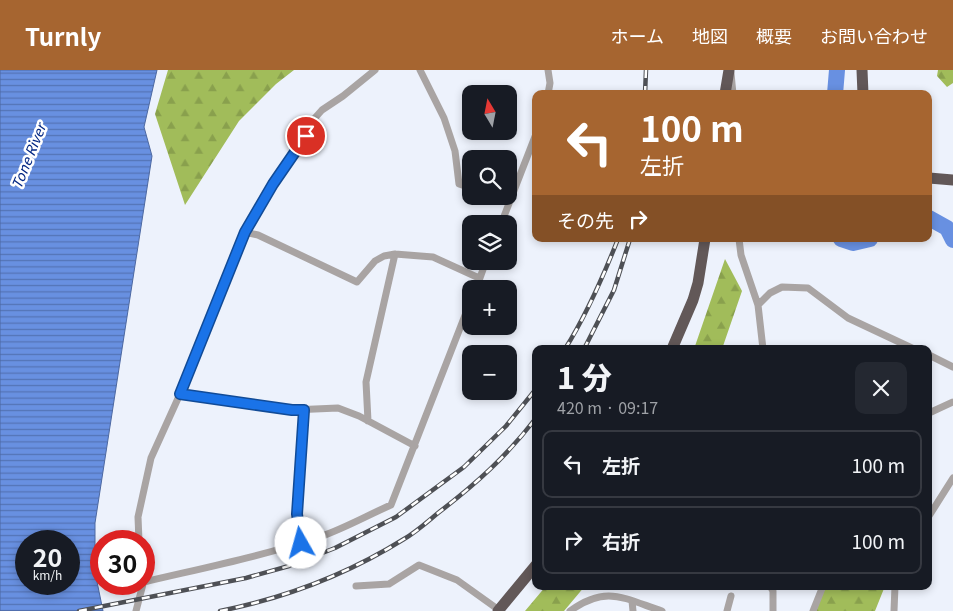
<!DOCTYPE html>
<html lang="ja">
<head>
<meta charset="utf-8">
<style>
	body { margin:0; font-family:Georgia,"Noto Sans JP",serif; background:#242831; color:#f1f3f6; height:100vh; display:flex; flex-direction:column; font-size:19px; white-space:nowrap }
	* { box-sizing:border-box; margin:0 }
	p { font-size:16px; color:#9ea1a6 }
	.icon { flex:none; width:28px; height:28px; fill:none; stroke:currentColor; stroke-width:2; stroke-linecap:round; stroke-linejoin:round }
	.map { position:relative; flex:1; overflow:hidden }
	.drawer { position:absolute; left:532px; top:275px; width:400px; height:245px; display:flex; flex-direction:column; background:#171b24; border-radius:10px; box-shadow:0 2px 8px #0003 }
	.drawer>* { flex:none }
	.top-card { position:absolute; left:532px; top:20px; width:400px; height:152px; border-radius:10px; box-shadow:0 2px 8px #0003; background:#a66530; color:#fff; overflow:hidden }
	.needle { width:32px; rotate:350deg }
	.controls { position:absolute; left:462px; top:15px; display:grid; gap:10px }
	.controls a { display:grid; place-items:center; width:55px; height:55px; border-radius:10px; background:#171b24; box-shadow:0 2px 8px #0003; font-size:25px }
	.speed { position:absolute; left:15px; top:460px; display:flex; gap:10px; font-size:25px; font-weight:700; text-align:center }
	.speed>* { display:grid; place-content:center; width:65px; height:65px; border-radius:50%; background:#171b24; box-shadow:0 2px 8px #0003; line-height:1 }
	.speed small { font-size:12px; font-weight:400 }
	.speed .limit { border:8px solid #d22; background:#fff; color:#111 }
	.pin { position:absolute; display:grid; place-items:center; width:42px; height:42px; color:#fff; margin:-21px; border:2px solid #fff; border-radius:50%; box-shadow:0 1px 5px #0007 }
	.me { position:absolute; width:55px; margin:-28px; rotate:353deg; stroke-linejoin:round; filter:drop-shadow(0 0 4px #0008) }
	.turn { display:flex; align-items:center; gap:18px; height:105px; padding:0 25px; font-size:22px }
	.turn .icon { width:65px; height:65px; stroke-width:2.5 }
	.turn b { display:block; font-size:35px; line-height:42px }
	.then { display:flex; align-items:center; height:48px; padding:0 25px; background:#0003; gap:10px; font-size:19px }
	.round { display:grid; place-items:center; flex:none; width:52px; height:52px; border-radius:10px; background:#242831 }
	.overview { display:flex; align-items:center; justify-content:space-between; height:85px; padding:0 25px }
	h1 { font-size:30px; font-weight:800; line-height:38px }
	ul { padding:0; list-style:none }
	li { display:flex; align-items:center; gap:15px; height:68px; margin:0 10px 8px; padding:0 15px; border:2px solid #363941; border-radius:10px }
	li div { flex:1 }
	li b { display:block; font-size:19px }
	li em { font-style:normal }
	header { display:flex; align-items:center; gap:30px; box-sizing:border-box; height:70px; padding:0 25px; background:#a66530; color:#fff }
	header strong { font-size:24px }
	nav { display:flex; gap:28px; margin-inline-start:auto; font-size:18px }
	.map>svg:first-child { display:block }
	.forest { fill:url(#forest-firs) }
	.water { fill:url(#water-rules); stroke:#4c68a2; fill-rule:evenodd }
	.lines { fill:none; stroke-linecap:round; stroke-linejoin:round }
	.river { stroke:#6890e1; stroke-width:16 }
	.minor { stroke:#a9a4a3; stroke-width:7 }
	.trunk { stroke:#625858; stroke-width:11 }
	.rail-casing { stroke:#4e5055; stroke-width:4.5 }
	.rail { stroke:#fff; stroke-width:2.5; stroke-dasharray:8; stroke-linecap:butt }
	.route-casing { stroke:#114b97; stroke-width:12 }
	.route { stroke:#1a73e8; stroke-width:9 }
	.labels { text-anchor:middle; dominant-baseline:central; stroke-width:5; stroke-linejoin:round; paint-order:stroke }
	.water-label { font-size:14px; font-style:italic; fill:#032783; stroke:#fff }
</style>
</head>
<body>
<header>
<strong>Turnly</strong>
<nav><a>ホーム</a><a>地図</a><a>概要</a><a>お問い合わせ</a></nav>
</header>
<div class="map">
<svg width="953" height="541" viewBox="0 0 953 541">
	<defs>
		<pattern id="forest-firs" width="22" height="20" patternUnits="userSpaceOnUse" patternTransform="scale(1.25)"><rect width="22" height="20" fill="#a1bc5a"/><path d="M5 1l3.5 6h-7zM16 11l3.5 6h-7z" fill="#89a04d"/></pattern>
		<pattern id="water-rules" width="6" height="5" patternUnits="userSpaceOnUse" patternTransform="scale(1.25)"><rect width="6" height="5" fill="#6890e1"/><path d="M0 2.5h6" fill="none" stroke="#5474b5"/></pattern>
	</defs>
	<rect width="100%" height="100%" fill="#edf2fc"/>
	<path class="forest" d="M168 0H294L276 14 239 51 185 135 155 44Z
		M938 0H953V13L947 17 937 6Z
		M725 189 742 221 722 279H694Z
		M546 516H585L564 541H525Z
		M826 516H885L875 541H816Z"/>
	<path class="water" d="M0 0H157L144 57 152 86 95 453V502L103 541H0ZM69 471V514H26V471Z"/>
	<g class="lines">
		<path class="river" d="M835 24 837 0
			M929 148 947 158 953 170
			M841 169 853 173 870 169"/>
		<path class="minor" d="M420 0 444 48 455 81 459 114 471 118
			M731 3 733 24
			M548 24 550 13 548 0
			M501 126 511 129
			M501 154 536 64
			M245 162 258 165 357 212 375 191 384 186 395 184 433 187 479 208
			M739 169 741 185 758 235 763 279
			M476 219 486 191
			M758 235 770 223 782 217 808 218 848 248 914 279
			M929 285 953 297
			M180 324 292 340 338 338 359 346 415 376
			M929 343 953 332
			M368 351 366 312 395 184
			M929 446 953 408
			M139 471 138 447 151 388 180 324 245 162 273 114 305 66 314 49 322 40 343 26 375 0
			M301 473 297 444 304 340
			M144 512C203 498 264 486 322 466 345 458 368 445 391 435L471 230
			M356 516 389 514 419 495 457 510 499 540
			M770 516 773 521V541
			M632 531 633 541
			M136 541 143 514
			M570 541C606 515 623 528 662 541
			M727 541 731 526
			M813 541 823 516
			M894 541 895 516"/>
		<path class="trunk" d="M862 0 863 24
			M725 24 729 0
			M929 108 953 110
			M672 279 693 230 698 213 705 169
			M498 541 536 495"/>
		<defs>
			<path id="rail" d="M645 24 646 0
				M565 279C587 244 603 207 618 169
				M584 279 614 220 630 169
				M79 541 246 508 289 496 335 478 396 447 464 397 506 356 536 319
				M220 541C285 528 348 504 404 469 416 462 427 452 438 443 477 413 506 387 536 348"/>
		</defs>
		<use href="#rail" class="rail-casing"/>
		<use href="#rail" class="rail"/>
	</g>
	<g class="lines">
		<defs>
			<path id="route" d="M301 473 297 444 304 340H292L180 324 245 162 273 114 306 66"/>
		</defs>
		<use href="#route" class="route-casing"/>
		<use href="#route" class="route"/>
	</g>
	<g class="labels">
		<g class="water-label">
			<text transform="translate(28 86) rotate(-68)">Tone River</text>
		</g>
	</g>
</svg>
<div class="controls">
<a><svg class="needle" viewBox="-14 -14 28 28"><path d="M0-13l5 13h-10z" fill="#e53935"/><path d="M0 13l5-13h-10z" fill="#9ea1a6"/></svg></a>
<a><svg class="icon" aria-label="search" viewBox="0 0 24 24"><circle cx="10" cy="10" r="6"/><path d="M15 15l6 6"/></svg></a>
<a><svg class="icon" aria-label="layers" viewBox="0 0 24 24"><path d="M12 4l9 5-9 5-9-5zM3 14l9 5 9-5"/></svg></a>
<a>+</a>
<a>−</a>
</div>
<div class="speed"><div>20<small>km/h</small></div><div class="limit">30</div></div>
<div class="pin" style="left:306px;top:66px;background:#d93025"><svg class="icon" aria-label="arrive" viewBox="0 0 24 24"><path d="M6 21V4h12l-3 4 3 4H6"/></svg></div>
<svg class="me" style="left:301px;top:473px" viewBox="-20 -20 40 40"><circle r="19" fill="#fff"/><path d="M0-13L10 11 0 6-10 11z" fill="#1a73e8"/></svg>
<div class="top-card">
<div class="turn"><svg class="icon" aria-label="left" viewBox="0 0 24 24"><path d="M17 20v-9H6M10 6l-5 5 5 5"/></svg><div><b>100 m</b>左折</div></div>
<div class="then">その先<svg class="icon" aria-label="right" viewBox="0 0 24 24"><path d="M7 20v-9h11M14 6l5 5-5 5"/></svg></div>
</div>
<section class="drawer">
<div class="overview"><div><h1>1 分</h1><p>420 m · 09:17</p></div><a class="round"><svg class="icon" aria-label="close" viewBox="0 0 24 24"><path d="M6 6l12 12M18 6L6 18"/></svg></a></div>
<ul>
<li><svg class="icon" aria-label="left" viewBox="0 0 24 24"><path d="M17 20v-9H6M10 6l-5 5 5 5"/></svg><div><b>左折</b></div><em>100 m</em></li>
<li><svg class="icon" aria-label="right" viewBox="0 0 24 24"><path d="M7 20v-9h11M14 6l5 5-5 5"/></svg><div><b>右折</b></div><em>100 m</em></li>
</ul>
</section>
</div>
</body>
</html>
